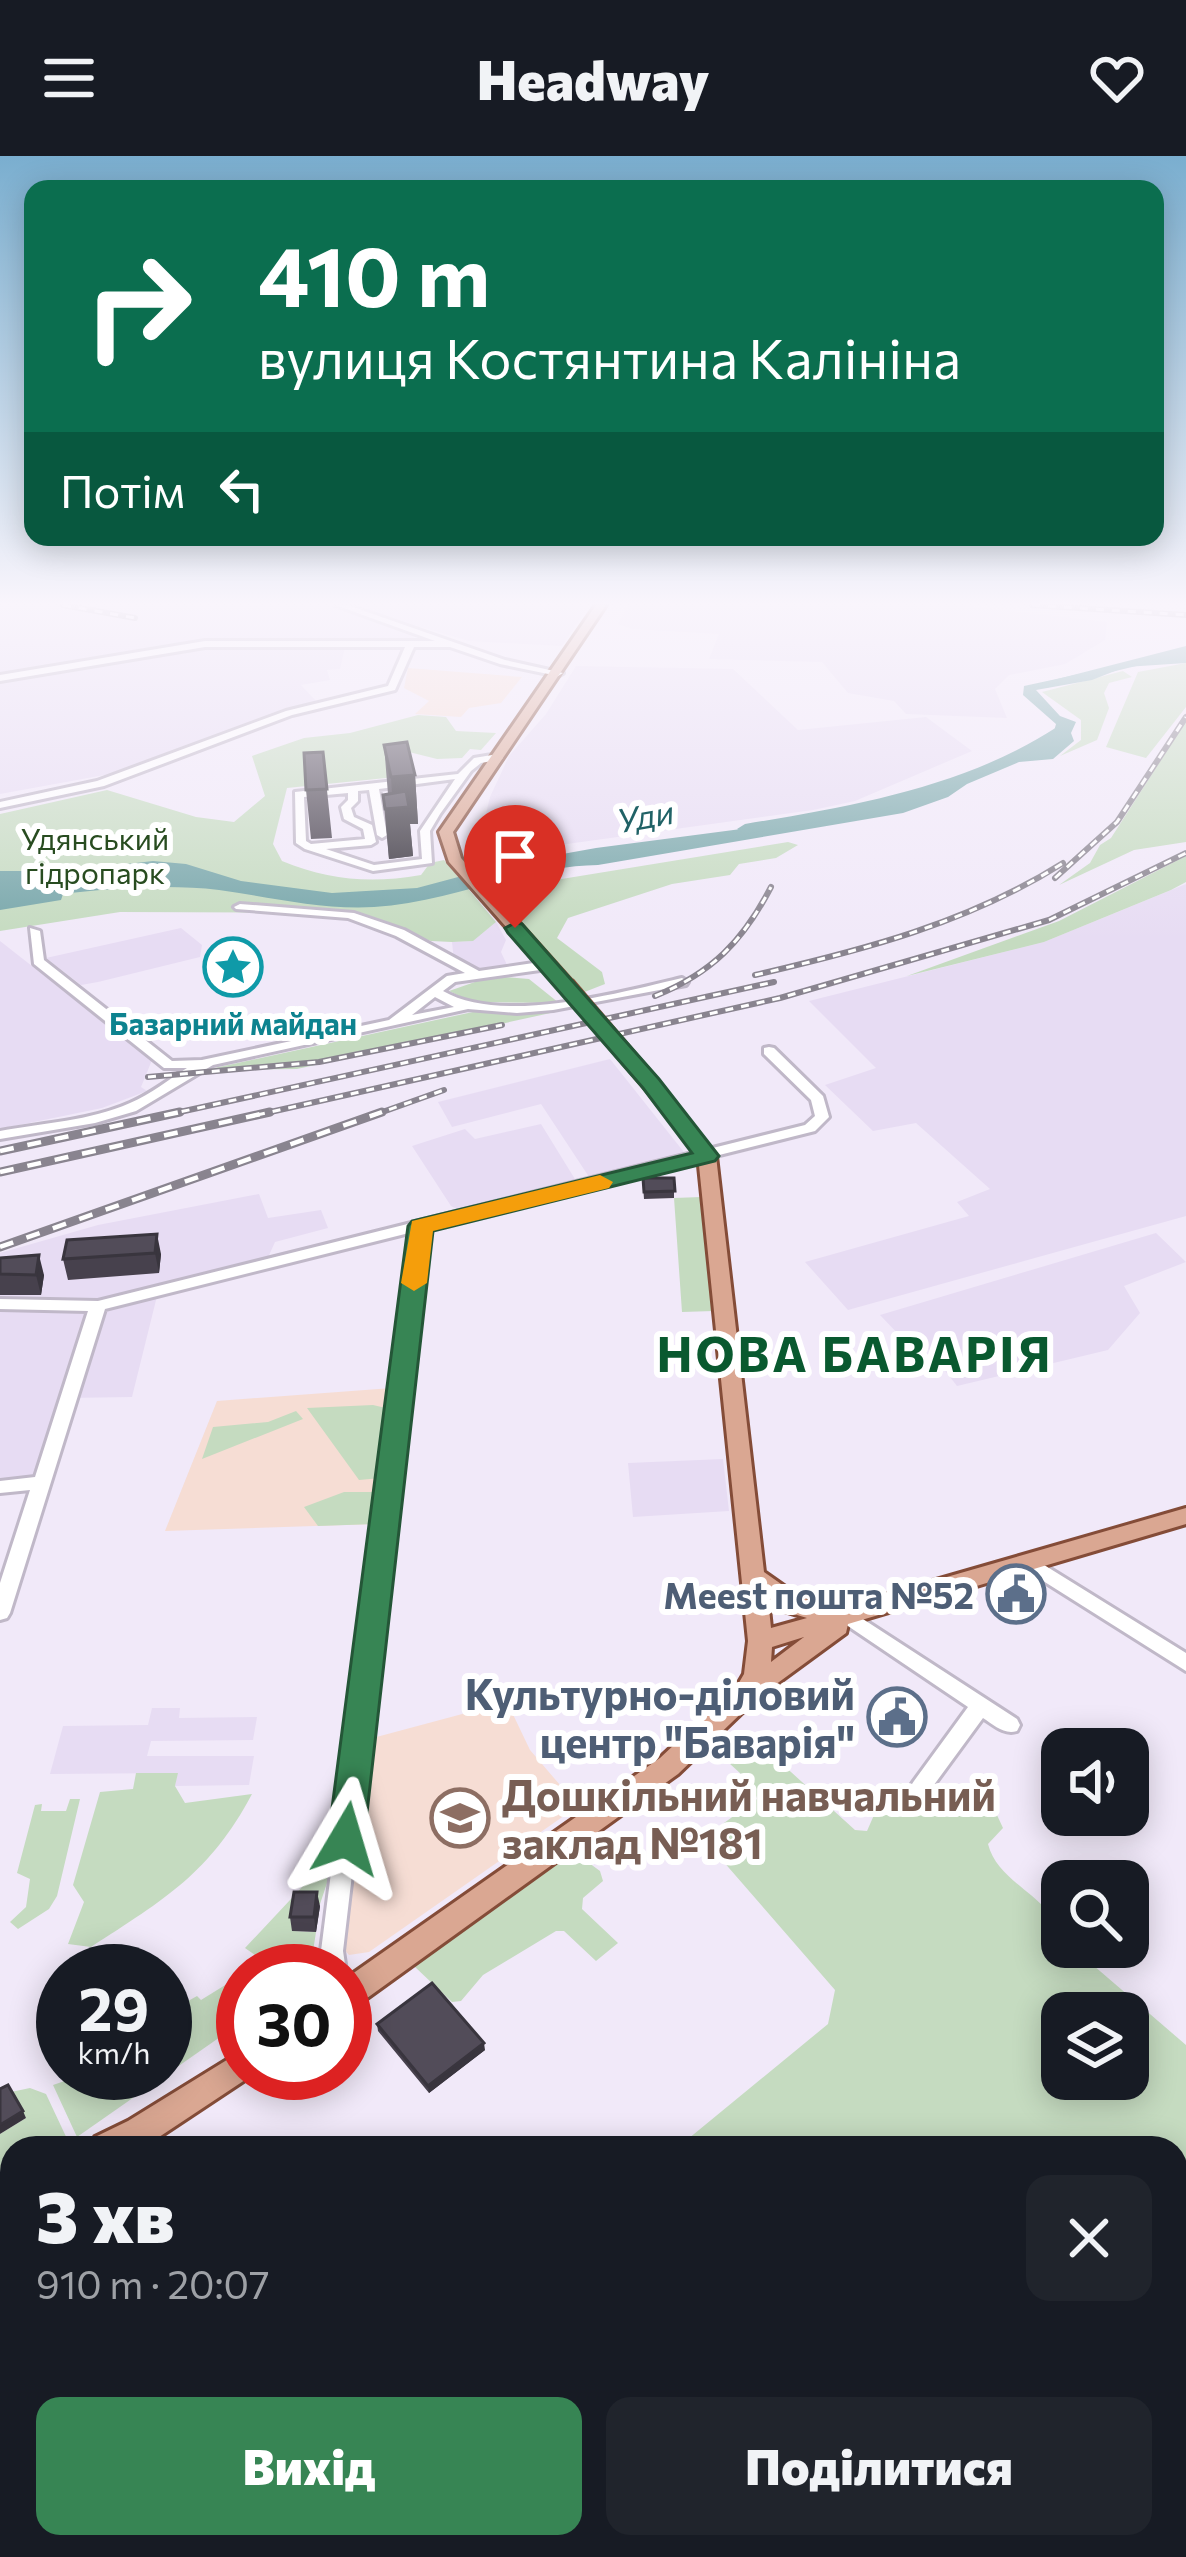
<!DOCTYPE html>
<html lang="uk">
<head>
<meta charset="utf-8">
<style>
	body { margin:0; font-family:Commissioner,sans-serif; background:#20242c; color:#f1f3f6; height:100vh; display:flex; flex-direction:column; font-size:45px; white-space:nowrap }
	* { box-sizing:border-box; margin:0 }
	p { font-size:39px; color:#9ea1a6 }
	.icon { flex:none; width:66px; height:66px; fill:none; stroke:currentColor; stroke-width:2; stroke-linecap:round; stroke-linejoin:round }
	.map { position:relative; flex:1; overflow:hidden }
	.details { position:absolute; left:0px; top:1980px; width:1188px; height:423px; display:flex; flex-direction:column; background:#171b24; border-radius:36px 36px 0 0; box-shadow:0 6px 30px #0003 }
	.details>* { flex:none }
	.top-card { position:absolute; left:24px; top:24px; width:1140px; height:366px; border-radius:24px; box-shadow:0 6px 30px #0003; background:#0b6e4f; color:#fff; overflow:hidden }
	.controls { position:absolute; left:1041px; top:1572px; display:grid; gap:24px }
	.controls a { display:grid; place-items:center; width:108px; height:108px; border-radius:24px; background:#171b24; box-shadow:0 6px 30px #0003; font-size:60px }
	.speed { position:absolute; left:36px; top:1788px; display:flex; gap:24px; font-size:60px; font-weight:700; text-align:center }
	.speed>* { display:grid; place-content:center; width:156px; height:156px; border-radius:50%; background:#171b24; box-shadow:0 6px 30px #0003; line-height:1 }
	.speed small { font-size:30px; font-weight:400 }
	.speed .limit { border:18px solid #d22; background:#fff; color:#111 }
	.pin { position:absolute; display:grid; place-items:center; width:102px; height:102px; color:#fff; margin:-123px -51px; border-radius:50% 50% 50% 0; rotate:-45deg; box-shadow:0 0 12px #0007 }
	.pin .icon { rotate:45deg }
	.me { position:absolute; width:132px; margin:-66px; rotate:7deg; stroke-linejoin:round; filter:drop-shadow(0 0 9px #0008) }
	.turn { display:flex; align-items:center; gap:42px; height:252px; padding:0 36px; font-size:54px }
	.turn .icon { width:156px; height:156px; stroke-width:2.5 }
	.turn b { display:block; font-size:84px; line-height:102px }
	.then { display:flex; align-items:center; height:114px; padding:0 36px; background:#0003; gap:24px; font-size:45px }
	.round { display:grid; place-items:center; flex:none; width:126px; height:126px; border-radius:24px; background:#20242c }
	.headline { display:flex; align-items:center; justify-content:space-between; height:204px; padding:0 36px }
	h1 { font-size:72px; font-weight:800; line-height:90px }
	.primary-button { display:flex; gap:24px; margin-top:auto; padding:24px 36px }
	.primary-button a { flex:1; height:138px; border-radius:24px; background:#378554; color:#fff; font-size:48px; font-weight:800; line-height:138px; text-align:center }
	.primary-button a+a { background:#20242c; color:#f1f3f6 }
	header { display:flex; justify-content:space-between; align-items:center; height:156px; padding:0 36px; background:#171b24; font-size:54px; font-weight:800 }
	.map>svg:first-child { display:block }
	.built { fill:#e7dcf3 }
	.education { fill:#f6ddd4 }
	.green { fill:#c5dbc0; fill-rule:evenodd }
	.water { fill:#76a6a9 }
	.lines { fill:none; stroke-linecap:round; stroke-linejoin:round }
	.river { fill:#76a6a9; fill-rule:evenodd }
	.minor-casing { stroke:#c0b8c8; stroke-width:6 }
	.major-casing { stroke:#844c38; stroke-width:6 }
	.minor { fill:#fff; fill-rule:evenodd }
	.major { fill:#daa792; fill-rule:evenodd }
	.rail-far1-casing { stroke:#89848f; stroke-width:6 }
	.rail-casing { stroke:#89848f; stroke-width:9 }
	.rail-far1 { stroke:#fff; stroke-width:3; stroke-dasharray:8; stroke-linecap:butt }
	.rail { stroke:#fff; stroke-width:4.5; stroke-dasharray:14; stroke-linecap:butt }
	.major-bridge-casing { stroke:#844c38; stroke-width:20; stroke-linecap:butt }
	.major-bridge { stroke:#daa792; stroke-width:15 }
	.wall { fill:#47414d }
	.shaded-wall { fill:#39353e }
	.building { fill:#524c59; stroke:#39353e; stroke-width:3 }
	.route { fill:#378554; stroke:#245637; stroke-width:3 }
	.slow { fill:#f59e0b }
	.labels { text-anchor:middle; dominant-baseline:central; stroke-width:12; stroke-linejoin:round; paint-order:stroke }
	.far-park-label { font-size:30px; fill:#284c20; stroke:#fff }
	.far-culture-label { font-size:30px; font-weight:bold; fill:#0d838f; stroke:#fff }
	.far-water-label { font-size:33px; font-style:italic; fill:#206266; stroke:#fff }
	.service-label { font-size:36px; font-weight:bold; fill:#4e5e75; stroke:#fff; text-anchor:end }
	.near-service-label { font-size:42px; font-weight:bold; fill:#4e5e75; stroke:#fff; text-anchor:end }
	.near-education-label { font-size:42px; font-weight:bold; fill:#785e54; stroke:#fff; text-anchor:start }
	.district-label { font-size:48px; font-weight:bold; letter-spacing:3px; fill:#09592f; stroke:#fff }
</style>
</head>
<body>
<header><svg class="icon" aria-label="menu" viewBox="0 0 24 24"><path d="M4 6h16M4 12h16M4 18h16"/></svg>Headway<svg class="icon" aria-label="heart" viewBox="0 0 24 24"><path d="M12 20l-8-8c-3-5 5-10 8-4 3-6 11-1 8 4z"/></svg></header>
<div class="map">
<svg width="1186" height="2401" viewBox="0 0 1186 2401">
	<rect width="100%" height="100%" fill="#f1e9f9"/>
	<path class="built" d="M0 449H589L562 490 469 485 421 471 411 486H346L340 513 327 514 330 524 301 529 316 545 132 614 0 638Z
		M628 449H958L1107 466 1105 484 1065 508 1009 519 995 533 1007 562 906 558 894 545 848 537 822 506 709 503 719 478 632 473 618 468Z
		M576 510 733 513 798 574 926 561 972 595 855 645 813 654 538 692 496 683 484 666 490 641 509 600 546 558Z
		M1186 728V1060L848 1154 805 1106 969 1060 957 1046 990 1033 916 967 873 975 825 929 876 912 809 845 1044 786Z
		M496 766 506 784 501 796 508 811 474 817 454 804 452 786 472 785Z
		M181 772 202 789 200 801 98 826 81 829 46 802Z
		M0 785 152 904 141 931 147 935 102 952 0 973Z
		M610 903 687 1000 591 1024 541 948 452 971 438 946Z
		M541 968 578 1028 462 1056 451 1050 412 990 465 973 475 983Z
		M259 1038 268 1062 321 1054 328 1072 275 1086 266 1106 159 1132 132 1241 66 1242 40 1324 0 1329V1097L98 1069Z
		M1156 1077 1186 1106 1124 1130 1140 1157 1108 1194 957 1230 919 1181 902 1182 880 1159Z
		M723 1303 729 1355 633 1361 628 1307Z
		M152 1552H180L179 1562 257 1561 253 1584 151 1585 147 1600H254L249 1629 175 1630 177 1617 50 1618 63 1570 148 1569Z"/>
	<path class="education" d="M408 512 522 521 501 547 469 552 461 561 415 558 429 545 404 532Z
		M392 1232 375 1368 165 1375 217 1245Z
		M507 1546 530 1594 578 1650 369 1796 349 1799 343 1792 369 1583Z
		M12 2096V2348L0 2356V2103Z"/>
	<path class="green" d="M1186 507V551L1146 602 1106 591 1138 516Z
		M1123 515 1132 521 1109 527 1104 537 1109 552 1097 584 1060 600 1081 584V564L1042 536Z
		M418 559 446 561 456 575 496 577 481 594 470 593 462 602 437 603 405 595 406 620 287 632 273 688 282 705C329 724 370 728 421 719L430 707 444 704 496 766 473 785 452 786 431 785 351 757 120 756 0 775V658L107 634 196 661 234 666 265 640 252 600 304 582 350 577Z
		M1186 565V686L1134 694 1059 729 1090 707 1100 689 1111 682Z
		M788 686 798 689 776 702 739 708 730 719 672 728 568 762 557 782 602 816 605 828 582 837 514 764 517 760 495 734Z
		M1186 700V726L1171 734 1044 786 907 820 1059 765Z
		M492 820 529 823 559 847 472 846 449 835Z
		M482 854H564L297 913 205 914Z
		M701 1041 714 1155 682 1156 674 1042Z
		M373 1249 390 1253 381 1322 359 1324 307 1252Z
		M296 1255 303 1263 202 1303 213 1271 268 1266Z
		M344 1336H379L375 1368 318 1370 304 1351Z
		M743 1587 770 1597 855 1674 867 1675 885 1634 901 1627 990 1644 1003 1672 988 1688C999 1732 1062 1742 1062 1791H1072L1186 1889V2278L1176 2274V1992H677L828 1868 835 1834 709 1689 713 1675 757 1643 753 1629 729 1607 727 1594ZM1062 1857H1128V1923H1062Z
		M136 1617H178L175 1630 185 1647 252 1638C210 1717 165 1743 91 1791L68 1788 84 1746 73 1729 100 1636 133 1633Z
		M70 1643H80L57 1740 49 1753 18 1773 10 1766 26 1751 30 1723 17 1717 35 1649 42 1648 41 1655H66Z
		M544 1704H585L600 1715 603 1725 583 1742 582 1753 618 1787 596 1805 564 1775H556L483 1819 461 1845 452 1846 415 1811V1795Z
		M319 1713 331 1715 320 1748 297 1750 293 1775 316 1776 310 1815H248L262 1804 245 1792Z
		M243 1818V1865L77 1981 53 1929 88 1917 90 1926 106 1917H165V1858L197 1840 201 1844Z
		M30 1932 46 1938 69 1987 57 1992H12V2010L0 2015V1978L26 1962 11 1936Z
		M778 2391H945L935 2401H786Z"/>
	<path class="water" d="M1186 495V507L1125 511 1092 524 1036 534 1060 560 1076 566 1071 577 1074 585 1053 603 1019 606 967 628 948 641 903 657 598 709C522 710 450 747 374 751 321 754 270 741 219 734 169 728 112 732 63 738L61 744 0 754V715H66L153 705 186 708 241 725 332 737 417 732 507 708 596 692 794 666 895 645 966 624 1053 579 1056 568 1023 539 1024 530Z"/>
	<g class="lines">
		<path class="river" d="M1186 490V498L1045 532 1038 528Z
			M1057 571 1064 575 1060 583 947 635 860 659 745 678 737 673 745 668C853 650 965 631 1057 571Z"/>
		<defs>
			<path id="minor" d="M335 449H347L505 504 563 517 558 520 500 508 450 491H414L395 534 292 559 104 630 0 652V646L97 625 286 555 388 530 405 491H205L0 525V519L205 485H435Z
				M498 598 503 601 502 603 481 607 471 615 440 658 430 675 432 707 373 715 305 693 296 687 295 636 458 618 474 602ZM455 623 420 675 422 703 374 709 326 693 371 689 376 686 372 669 354 661 351 652 358 645V635L369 634 377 679 382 682 387 679 379 633ZM348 637V644L341 651 344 663 363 673 365 683 311 688 306 685 304 641Z
				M240 748 354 757 404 774 479 815 547 805 553 809 547 813 455 826 443 835C501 869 619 837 682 822L688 826 686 829 553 854 517 857 468 853 213 909 136 955 95 967 0 983V975C43 967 90 965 130 947 151 938 168 924 187 912H164L34 808 30 772 40 775 44 804 172 905 202 904 389 864 447 820 465 817 396 780 348 762 236 753 234 751ZM435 841 454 851 412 859Z
				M769 891 774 892 823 940 829 961 815 975 428 1072 343 1795 346 1815H322L321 1795 413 1076 105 1153 10 1457 7 1462 0 1464V1427L30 1334 0 1337V1325L35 1321 88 1155 0 1153V1143L98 1145 805 969 815 960 811 944 764 898V892Z
				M1028 1399 1186 1497V1515L1021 1411 1019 1406 1021 1401Z
				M849 1454 1017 1563 1020 1569 1017 1575C1004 1579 994 1569 983 1562L928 1637 921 1640 914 1637 910 1631 914 1625 968 1551 842 1466 839 1461 842 1456Z
				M361 2391H393L397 2401H365Z
				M946 2391H981L977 2401H942Z"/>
			<path id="major" d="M596 449H606L453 676 461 702 572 826V832H560L449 706 439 676Z
				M651 923 657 924 716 1000 764 1416 801 1442 839 1452 1186 1352V1368L848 1468 846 1477 756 1543 678 1618 356 1850 345 1854V1823L660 1602 737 1530 744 1518 748 1485 698 1000 642 928ZM768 1443 784 1455 807 1462 771 1472ZM804 1481 771 1506 772 1491Z
				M243 1894V1917L254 1918 150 1987 140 1992H90L95 1981 128 1965Z
				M12 2022V2055L0 2060V2027Z"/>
		</defs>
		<use href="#minor" class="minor-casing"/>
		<use href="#major" class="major-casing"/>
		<use href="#minor" class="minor"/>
		<use href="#major" class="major"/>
		<defs>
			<path id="rail-far1" d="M63 449 135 462
				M1032 449 1186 459
				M1055 722 1117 666 1186 561
				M755 819C863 794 968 767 1063 707
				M655 840C712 817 743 785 771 731
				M148 921 319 906 502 869
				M166 959 774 826
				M257 959 780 842 1049 764 1186 697
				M374 959 444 934"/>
			<path id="rail" d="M0 995 180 956
				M0 1016 270 956
				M0 1091 382 956"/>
		</defs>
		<use href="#rail-far1" class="rail-far1-casing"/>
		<use href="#rail" class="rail-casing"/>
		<use href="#rail-far1" class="rail-far1"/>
		<use href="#rail" class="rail"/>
		<defs>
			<path id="major-bridge" d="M566 829 651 928"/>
		</defs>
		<use href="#major-bridge" class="major-bridge-casing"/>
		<use href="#major-bridge" class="major-bridge"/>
	</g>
	<path class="wall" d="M384 589 415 619 418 668H410L413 700 389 703 383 639 388 638Z
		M323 596 332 682 311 683 306 634Z
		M674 1022V1042L644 1043 643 1029Z
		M67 1084 161 1098 159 1117 68 1124 63 1103Z
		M0 1102 44 1119 41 1139H0Z
		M320 1750 316 1776 292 1775 290 1761Z
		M377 1868 485 1894 429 1937 378 1875Z"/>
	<path class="shaded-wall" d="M415 619 418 668H410L413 700 389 703 385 653H393L391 621Z
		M157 1078 161 1098 159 1117 155 1097Z
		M39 1099 44 1119 41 1139 36 1119Z
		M317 1736 320 1750 316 1776 314 1761Z
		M484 1887 485 1894 429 1937 428 1930Z
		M23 1955 26 1962 0 1978V1969Z"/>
	<path class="building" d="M407 586 415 619 391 621 384 589Z
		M323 596 327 633 306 634 304 597Z
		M406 635 409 651 385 653 383 639Z
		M643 1022H674L675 1035 644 1036Z
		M157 1078 155 1097 63 1103 67 1084Z
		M39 1099 36 1119 0 1118V1102Z
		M294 1736H317L314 1761H290Z
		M432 1827 484 1887 428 1930 377 1868Z
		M8 1929 23 1955 0 1969V1933Z"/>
	<linearGradient id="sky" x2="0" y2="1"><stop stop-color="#7aaecf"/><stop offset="0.57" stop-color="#f9f5fc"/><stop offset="1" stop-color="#f9f5fc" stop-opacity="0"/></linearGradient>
	<rect width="1186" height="785" fill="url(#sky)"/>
	<path class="route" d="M515 767 522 768 659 923 719 1000 715 1005 433 1075 364 1683 359 1694 346 1698 333 1694 328 1683 408 1070 412 1065 692 997 643 932 508 777 505 772Z"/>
	<path class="slow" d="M600 1019 613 1026 609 1032 433 1075 427 1127 414 1135 401 1127 412 1065Z"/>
	<defs>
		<symbol id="sight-ring" viewBox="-11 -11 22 22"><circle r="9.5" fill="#fff" stroke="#0f9aa8" stroke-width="1.5"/><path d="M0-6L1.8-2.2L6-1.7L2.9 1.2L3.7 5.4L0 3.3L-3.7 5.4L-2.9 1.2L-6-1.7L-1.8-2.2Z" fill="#0f9aa8"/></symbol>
		<symbol id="civic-ring" viewBox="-11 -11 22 22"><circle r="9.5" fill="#fff" stroke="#5c6f8a" stroke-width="1.5"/><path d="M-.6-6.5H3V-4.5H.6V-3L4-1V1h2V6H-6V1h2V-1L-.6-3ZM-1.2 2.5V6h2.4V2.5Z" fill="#5c6f8a"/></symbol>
		<symbol id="school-ring" viewBox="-11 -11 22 22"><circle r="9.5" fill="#fff" stroke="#8d6e63" stroke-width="1.5"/><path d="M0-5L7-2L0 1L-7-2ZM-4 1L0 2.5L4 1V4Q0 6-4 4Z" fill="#8d6e63"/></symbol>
	</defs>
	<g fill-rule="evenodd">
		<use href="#sight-ring" x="200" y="778" width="66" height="66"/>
		<use href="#civic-ring" x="983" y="1405" width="66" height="66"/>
		<use href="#civic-ring" x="864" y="1528" width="66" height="66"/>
		<use href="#school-ring" x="427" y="1629" width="66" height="66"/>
	</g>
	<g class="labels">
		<g class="far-park-label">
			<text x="95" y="681">Удянський<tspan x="95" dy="34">гідропарк</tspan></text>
		</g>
		<g class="far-culture-label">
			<text x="233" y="866">Базарний майдан</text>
		</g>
		<g class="far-water-label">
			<text transform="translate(645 659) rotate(-10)">Уди</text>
		</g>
		<g class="service-label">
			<text x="974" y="1438">Meest пошта №52</text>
		</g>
		<g class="near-service-label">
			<text x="855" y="1537">Культурно-діловий<tspan x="855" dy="48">центр "Баварія"</tspan></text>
		</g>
		<g class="near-education-label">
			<text x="502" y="1638">Дошкільний навчальний<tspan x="502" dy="48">заклад №181</tspan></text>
		</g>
		<g class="district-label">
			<text x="855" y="1196">НОВА БАВАРІЯ</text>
		</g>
	</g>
</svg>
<div class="controls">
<a><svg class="icon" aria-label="sound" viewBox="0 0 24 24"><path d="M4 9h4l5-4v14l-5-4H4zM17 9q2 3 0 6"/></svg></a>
<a><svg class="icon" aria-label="search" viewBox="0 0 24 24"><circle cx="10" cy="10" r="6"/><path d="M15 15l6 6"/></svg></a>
<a><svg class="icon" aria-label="layers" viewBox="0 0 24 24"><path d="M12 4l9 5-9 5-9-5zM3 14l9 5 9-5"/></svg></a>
</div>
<div class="speed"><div>29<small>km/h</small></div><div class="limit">30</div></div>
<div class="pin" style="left:515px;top:772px;background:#d93025"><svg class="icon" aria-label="arrive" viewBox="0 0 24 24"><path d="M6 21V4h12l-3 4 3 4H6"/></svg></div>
<svg class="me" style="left:346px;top:1683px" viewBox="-20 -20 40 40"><path d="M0-17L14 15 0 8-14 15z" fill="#378554" stroke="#fff" stroke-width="4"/></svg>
<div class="top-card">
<div class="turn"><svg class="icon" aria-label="right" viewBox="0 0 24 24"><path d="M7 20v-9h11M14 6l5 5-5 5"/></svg><div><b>410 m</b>вулиця Костянтина Калініна</div></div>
<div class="then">Потім<svg class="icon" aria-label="left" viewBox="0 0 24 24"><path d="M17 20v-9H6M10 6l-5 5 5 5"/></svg></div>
</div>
<section class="details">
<div class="headline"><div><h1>3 хв</h1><p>910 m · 20:07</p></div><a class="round"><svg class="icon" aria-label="close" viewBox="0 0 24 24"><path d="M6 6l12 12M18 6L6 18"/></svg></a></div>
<div class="primary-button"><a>Вихід</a><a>Поділитися</a></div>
</section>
</div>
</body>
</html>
